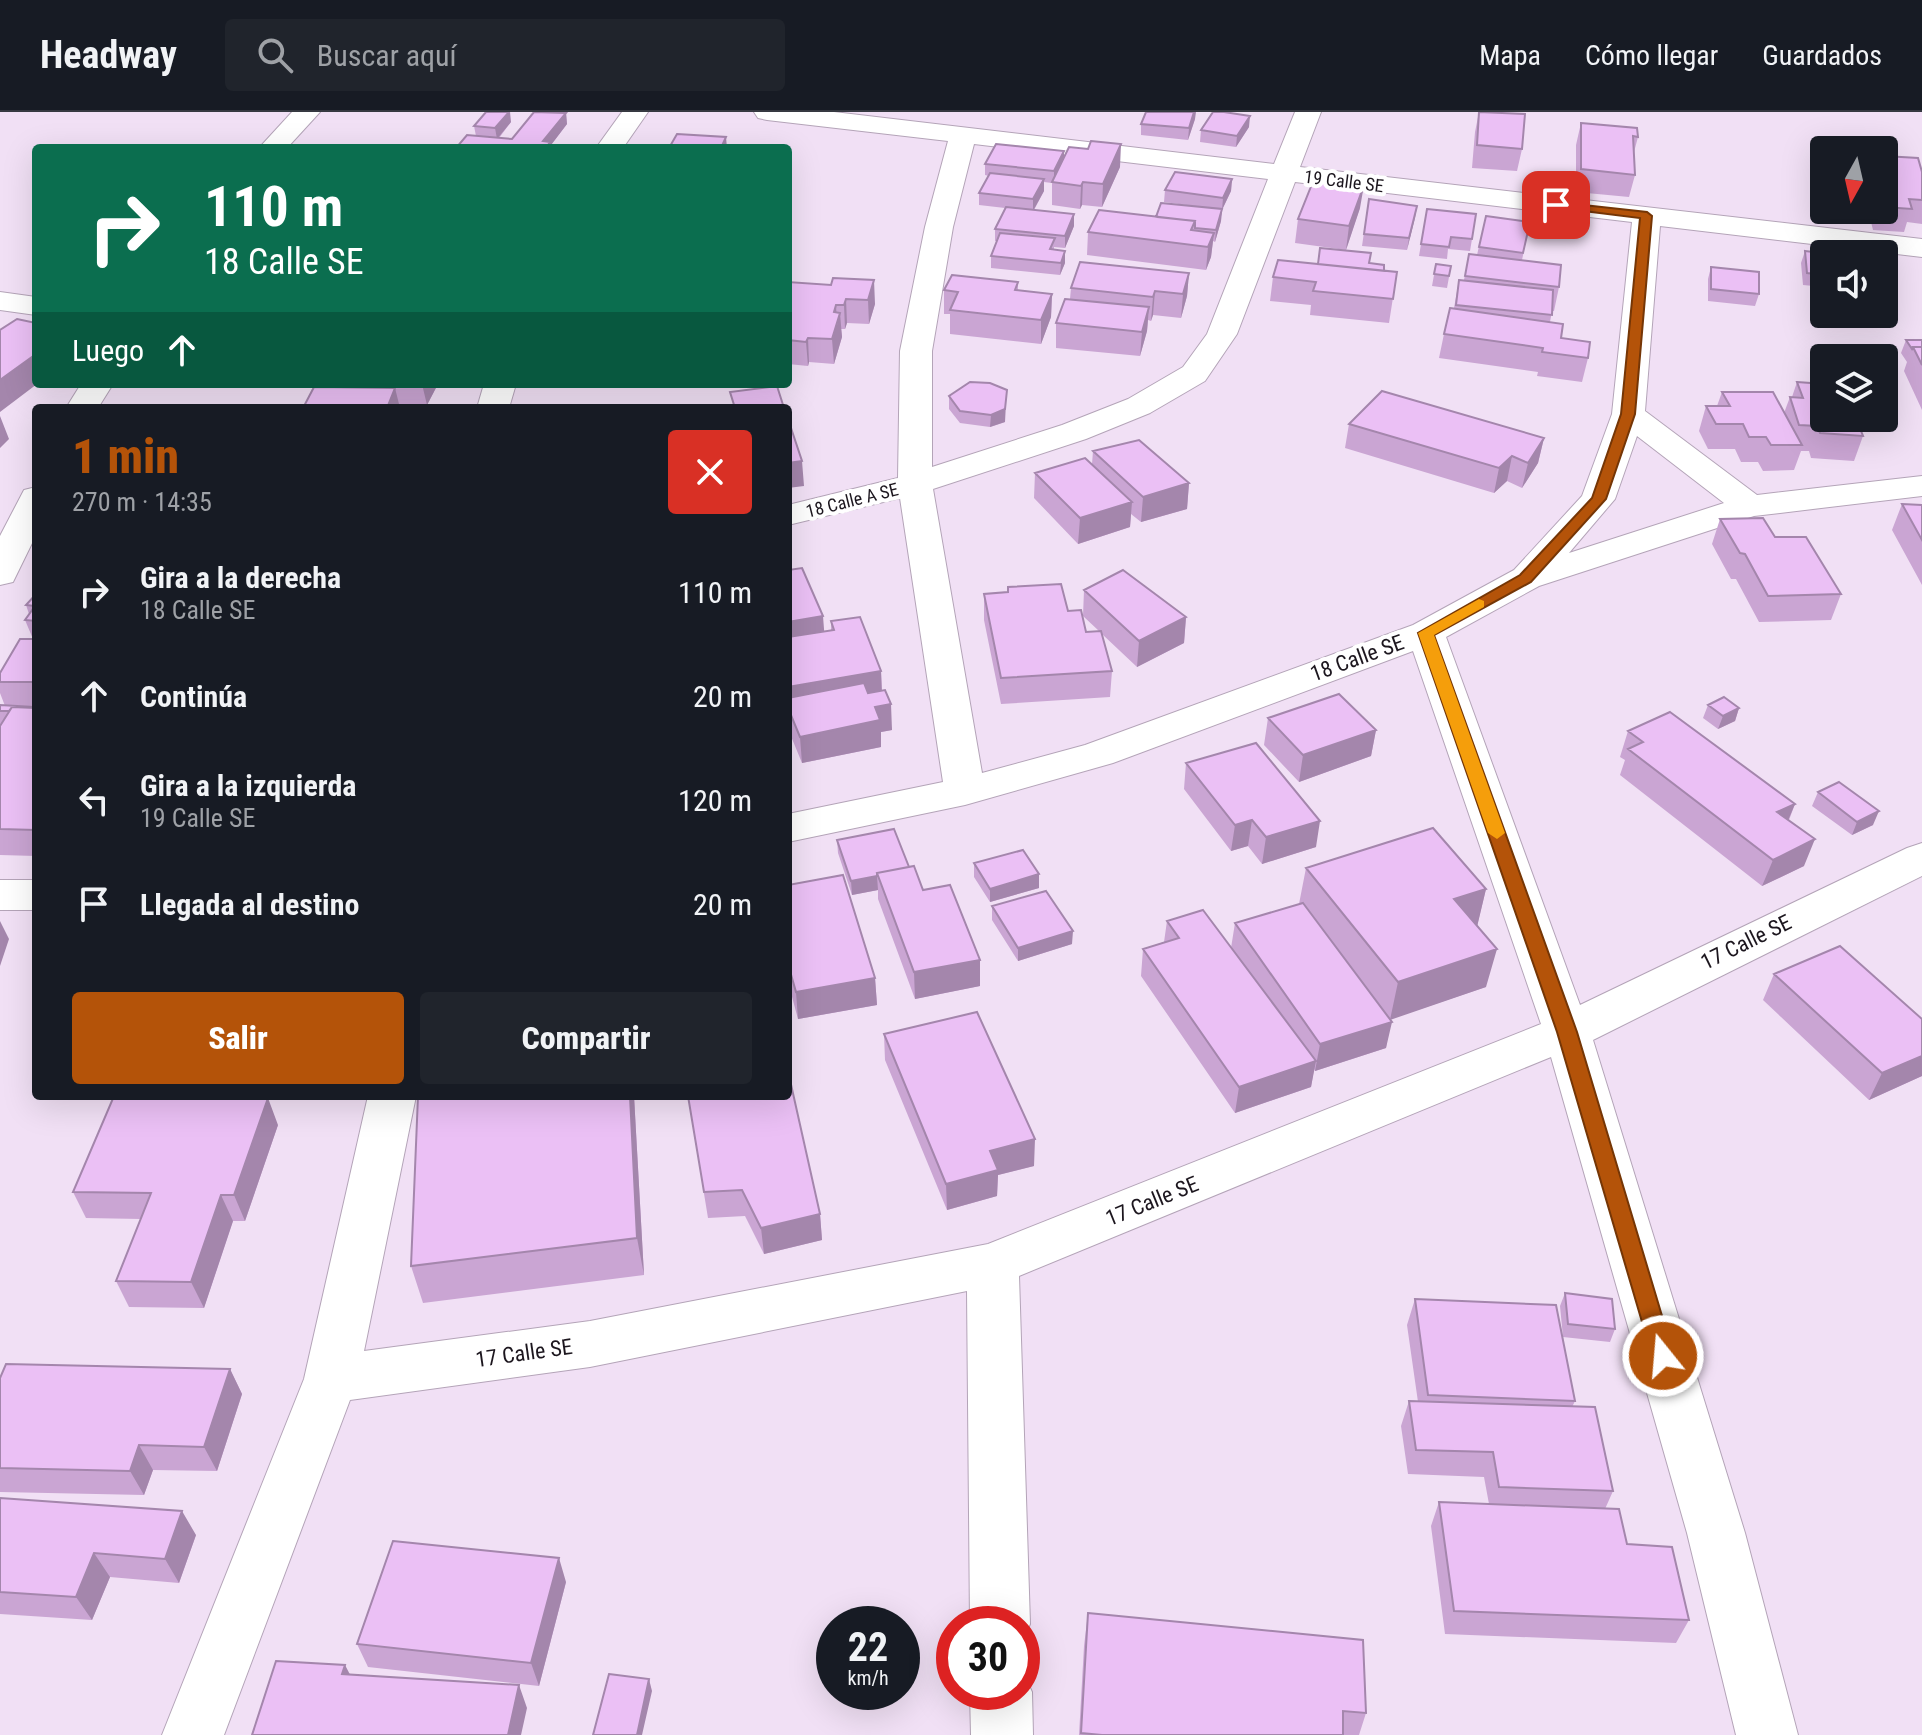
<!DOCTYPE html>
<html lang="es">
<head>
<meta charset="utf-8">
<style>
	body { margin:0; font-family:"Roboto Condensed",sans-serif; background:#20242c; color:#f1f3f6; height:100vh; display:flex; flex-direction:column; font-size:30px; white-space:nowrap }
	* { box-sizing:border-box; margin:0 }
	p { font-size:26px; color:#9ea1a6 }
	.icon { flex:none; width:44px; height:44px; fill:none; stroke:currentColor; stroke-width:2; stroke-linecap:round; stroke-linejoin:round }
	.map { position:relative; flex:1; overflow:hidden }
	.details { position:absolute; left:32px; top:292px; width:760px; height:696px; display:flex; flex-direction:column; background:#171b24; border-radius:8px; box-shadow:0 8px 32px #0002 }
	.details>* { flex:none }
	.banner { position:absolute; left:32px; top:32px; width:760px; height:244px; border-radius:8px; box-shadow:0 8px 32px #0002; background:#0b6e4f; color:#fff; overflow:hidden }
	.needle { width:52px; rotate:188deg }
	.fabs { position:absolute; left:1810px; top:24px; display:grid; gap:16px }
	.fabs a { display:grid; place-items:center; width:88px; height:88px; border-radius:8px; background:#171b24; box-shadow:0 8px 32px #0002; font-size:40px }
	.speed { position:absolute; left:816px; top:1494px; display:flex; gap:16px; font-size:40px; font-weight:700; text-align:center }
	.speed>* { display:grid; place-content:center; width:104px; height:104px; border-radius:50%; background:#171b24; box-shadow:0 8px 32px #0002; line-height:1 }
	.speed small { font-size:20px; font-weight:400 }
	.speed .limit { border:12px solid #d22; background:#fff; color:#111 }
	.pin { position:absolute; display:grid; place-items:center; width:68px; height:68px; color:#fff; margin:-34px; border-radius:16px; box-shadow:0 4px 12px #0006 }
	.me { position:absolute; width:88px; margin:-44px; rotate:343deg; stroke-linejoin:round; filter:drop-shadow(0 0 6px #0008) }
	.turn { display:flex; align-items:center; gap:28px; height:168px; padding:0 40px; font-size:36px }
	.turn .icon { width:104px; height:104px; stroke-width:2.5 }
	.turn b { display:block; font-size:56px; line-height:68px }
	.then { display:flex; align-items:center; height:76px; padding:0 40px; background:#0003; gap:16px; font-size:30px }
	.round { display:grid; place-items:center; flex:none; width:84px; height:84px; border-radius:8px; background:#20242c }
	.summary { display:flex; align-items:center; justify-content:space-between; height:136px; padding:0 40px }
	h1 { font-size:48px; font-weight:800; line-height:60px; color:#b45309 }
	.primary-button { display:flex; gap:16px; margin-top:auto; padding:16px 40px }
	.primary-button a { flex:1; height:92px; border-radius:8px; background:#b45309; color:#fff; font-size:32px; font-weight:800; line-height:92px; text-align:center }
	.primary-button a+a { background:#20242c; color:#f1f3f6 }
	ul { padding:0; list-style:none }
	li { display:flex; align-items:center; gap:24px; height:104px; padding:0 40px }
	li div { flex:1 }
	li b { display:block; font-size:30px }
	li em { font-style:normal }
	header { display:flex; align-items:center; gap:48px; box-sizing:border-box; height:112px; padding:0 40px; background:#171b24; border-bottom:2px solid #363941 }
	header strong { font-size:38px }
	nav { display:flex; gap:44px; margin-inline-start:auto; font-size:28px }
	.search { width:560px; height:72px; background:#20242c; display:flex; align-items:center; gap:20px; box-sizing:border-box; padding:0 28px; border-radius:8px; color:#9ea1a6; font-size:30px }
	.map>svg:first-child { display:block }
	.lines { fill:none; stroke-linecap:round; stroke-linejoin:round }
	.minor-casing { stroke:#b4a4b8; stroke-width:2 }
	.minor { fill:#fff; fill-rule:evenodd }
	.wall { fill:#caa5d3 }
	.shaded-wall { fill:#a486ac }
	.building { fill:#ebc0f5; stroke:#a486ac; stroke-width:2 }
	.route { fill:#b45309; stroke:#753606; stroke-width:2 }
	.slow { fill:#f59e0b }
	.labels { text-anchor:middle; dominant-baseline:central; stroke-width:8; stroke-linejoin:round; paint-order:stroke }
	.far-street-label { font-size:18px; fill:#1c161e; stroke:#fff }
	.street-label { font-size:22px; fill:#1c161e; stroke:#fff }
</style>
</head>
<body>
<header>
<strong>Headway</strong>
<div class="search"><svg class="icon" aria-label="search" viewBox="0 0 24 24"><circle cx="10" cy="10" r="6"/><path d="M15 15l6 6"/></svg>Buscar aquí</div>
<nav><a>Mapa</a><a>Cómo llegar</a><a>Guardados</a></nav>
</header>
<div class="map">
<svg width="1922" height="1623" viewBox="0 0 1922 1623">
	<rect width="100%" height="100%" fill="#f1e0f5"/>
	<g class="lines">
		<defs>
			<path id="minor" d="M292 0H320L287 36H259Z
				M622 0H648L623 36H596Z
				M754 0H834L1274 52 1295 0H1321L1300 55 1922 127V145L1660 114 1645 299 1757 383 1922 364V384L1754 404 1539 474 1446 525 1580 893 1907 736 1922 731V764L1593 928 1745 1421 1798 1623H1736L1687 1421 1551 945 1019 1164 1030 1512 1022 1530V1512H970L967 1179 590 1255 350 1288 224 1623H162L304 1267 368 984H416L364 1239 590 1209 988 1132 1541 912 1413 539 1113 651 965 693 788 730V702L943 670 900 386 788 413V393L898 366 900 239 925 115 948 29 767 8 758 6ZM974 32 1268 67 1207 222 1183 255 1128 287 1062 313 932 355V239L953 115ZM1295 70 1632 110 1612 302 1582 384 1514 458 1413 513 1085 633 982 661 933 377 1086 327 1150 301 1205 269 1237 222ZM1637 324 1724 391 1569 441 1615 387Z
				M0 180 36 185V203L0 198Z
				M81 272H113L98 296H66Z
				M484 272H516L509 296H477Z
				M36 375V423L13 470 0 473V424L24 378Z
				M0 768H36V798H0Z
				M1022 1559 1032 1580 1033 1623H971L970 1580H1022Z"/>
		</defs>
		<use href="#minor" class="minor-casing"/>
		<use href="#minor" class="minor"/>
	</g>
	<path class="wall" d="M1479 0 1522 37 1517 59 1472 56 1475 20Z
		M566 1 567 12 551 33 476 24 474 14 511 10 499 26 512 27Z
		M1195 7 1188 28 1141 23V12Z
		M1581 11 1638 25 1634 40 1635 63 1629 85 1576 80V33Z
		M1249 15 1236 35 1200 30 1201 18Z
		M1884 44 1922 60V112L1907 110 1904 120 1873 118 1868 98H1884Z
		M1064 46 1120 55 1102 95 1082 93 1080 97 1052 93V71L1044 70V79L1034 98 1074 114 1065 136 1054 135V138L1065 139V151L1060 163 991 156V144L997 129H995V117L1005 96 979 93V81L989 64 985 63V52Z
		M1232 67 1231 79 1222 98 1221 109 1215 130 1213 129 1211 145 1206 158 1087 143 1088 120 1156 105 1216 97 1164 90 1165 78Z
		M1369 87 1417 94 1407 138 1362 134Z
		M1360 96 1346 138 1295 131 1298 107Z
		M1427 97 1472 127 1470 139 1448 137 1447 147 1419 144Z
		M1486 104 1530 110 1522 148 1559 175 1554 199H1552L1550 210 1561 226 1588 246 1582 270 1537 264 1538 260 1439 246 1444 222 1454 196 1459 168H1464L1469 142 1477 143Z
		M1805 139 1824 142V175L1803 173 1801 151Z
		M1369 151 1384 159 1397 160 1389 211 1310 203 1311 193 1270 189 1273 165 1318 152Z
		M1436 152 1451 154 1447 176 1432 174Z
		M1711 155 1759 182 1755 194 1708 189V167Z
		M1189 161 1187 184 1181 206 1153 203 1151 209 1148 208 1147 219 1140 244 1056 236V211L1070 187 1071 176Z
		M833 166 875 192 869 212 847 211 845 217H841L842 225 834 252 809 250 808 254 788 252V170L831 173Z
		M1018 170V178L1052 182 1051 205 1041 232 950 222V202H944V178Z
		M1906 228H1922V298L1904 259 1907 250 1901 241Z
		M970 270 1005 310 990 315 960 311 949 297V284Z
		M1797 270 1863 324 1854 349 1811 346 1809 339H1801L1794 358 1763 359 1758 350H1741L1735 337H1708L1699 319 1706 294H1717L1722 280 1784 301 1790 285H1792Z
		M320 272H438L427 293 399 292 400 296H303L321 275Z
		M1349 312 1544 326 1538 351 1522 376 1507 369 1494 381 1345 336Z
		M1093 339 1189 371 1187 397 1141 410 1131 402 1130 415 1078 432 1034 386 1035 361 1092 352Z
		M1902 392 1922 393V473L1892 418Z
		M1720 407 1775 425 1841 482 1831 508 1759 510 1736 467H1731L1712 432Z
		M788 458 824 520 831 518V509L881 559 882 579 892 618 881 620V635L802 651 788 617Z
		M1084 478 1186 505 1184 531 1137 555 1102 522 1112 559 1110 585 1001 592 984 508V482L1068 499 1086 520 1099 519 1083 504Z
		M36 482V744L0 743V593L5 594 0 581V561L33 527 25 508 29 502 26 493Z
		M1708 593 1739 596 1735 609 1718 617 1703 606Z
		M1268 606 1376 618 1371 644 1299 670 1264 633Z
		M1628 619 1795 692 1789 708 1804 754 1762 774 1620 663 1625 648 1620 645Z
		M1186 651 1316 735 1262 752 1248 734 1231 739 1184 677Z
		M1818 680 1873 713 1852 723 1812 694Z
		M837 728 909 755 980 874 915 887 878 787V778L852 783 838 741Z
		M974 751 1039 762V776L990 790 974 765Z
		M1306 756 1486 777 1477 814 1486 875 1390 907 1386 936 1315 959 1314 957 1311 975 1235 1001 1141 864 1143 837 1164 830 1167 809 1231 836 1235 811 1299 792Z
		M788 773 875 866 877 893 798 907 788 870Z
		M992 794 1072 832 1018 849 992 808Z
		M1774 862 1922 907V964L1869 988 1763 888Z
		M884 922 1034 1054 998 1063 997 1084 947 1098 885 948Z
		M418 984H634L644 1163 423 1191 411 1154Z
		M688 984 820 1102 822 1128 764 1142 745 1104 708 1106Z
		M278 1013 245 1109H233L204 1196 129 1195 116 1169 141 1107 86 1106 73 1080Z
		M1565 1181 1615 1217 1610 1230 1563 1225 1560 1194Z
		M1415 1187 1575 1289 1572 1295 1613 1379 1605 1397 1627 1432 1689 1508 1676 1531 1445 1522 1431 1414 1439 1390 1489 1392 1484 1365 1408 1362 1401 1314 1409 1289 1418 1290 1407 1213Z
		M230 1257 242 1282 217 1359 153 1358 144 1383 0 1380V1266Z
		M0 1386 196 1423 179 1471 110 1465 92 1508 0 1502Z
		M566 1470 539 1574 368 1555 357 1532Z
		M1088 1501 1366 1601 1359 1623H1079L1084 1534Z"/>
	<path class="shaded-wall" d="M509 0H510L511 10 497 27 495 16Z
		M1194 0H1196L1195 7 1188 28 1189 16Z
		M566 1 567 12 551 33V36H544L543 29Z
		M1250 4 1249 15 1236 35 1237 24Z
		M726 25 727 36H721Z
		M1121 32 1120 55 1102 95 1103 72Z
		M1064 39V50L1054 71V59Z
		M1044 67V79L1033 99V87Z
		M1232 67 1231 79 1222 98 1223 86Z
		M1083 70 1082 93 1080 97 1081 74Z
		M1364 73 1360 96 1346 138 1349 114Z
		M1417 94 1415 106 1407 138 1409 126Z
		M1222 97 1221 109 1215 130 1216 118Z
		M1074 102V114L1065 136V124Z
		M1214 121 1211 145 1206 158 1208 135Z
		M1065 139V151L1060 163 1061 151Z
		M1189 161 1187 184 1181 206 1183 182Z
		M874 168 875 192 869 212 868 188Z
		M1155 179 1153 203 1151 209 1153 185Z
		M1052 182 1051 205 1041 232V208Z
		M846 187 847 211 845 217 844 193Z
		M836 193 837 213 840 201 842 225 834 252 832 227 834 200Z
		M1149 195 1147 219 1140 244 1142 220Z
		M808 226 809 250 808 254 806 230Z
		M36 242V272H37L0 300V268Z
		M422 272H438L427 293Z
		M395 276 400 296H387Z
		M1006 291 1005 310 990 315 991 303Z
		M0 304 9 327 0 336Z
		M1544 326 1538 351 1522 376 1528 351Z
		M1512 344 1507 369 1494 381 1499 356Z
		M802 349 804 374 788 376V351Z
		M1189 371 1187 397 1141 410 1143 385Z
		M1132 390 1130 415 1078 432 1080 406Z
		M823 504 825 530 788 536V510Z
		M1186 505 1184 531 1137 555 1139 529Z
		M881 559 882 585 788 589V575Z
		M891 592 892 618 881 620V635L802 651 800 625 875 595Z
		M1739 596 1735 609 1718 617 1723 604Z
		M1376 618 1371 644 1299 670 1303 643Z
		M1795 692 1784 718 1777 700Z
		M1879 699 1873 713 1852 723 1857 710Z
		M1252 708 1248 734 1231 739 1235 713Z
		M1320 709 1316 735 1262 752 1266 725Z
		M1815 727 1804 754 1762 774 1773 748Z
		M1039 762V776L990 790V777Z
		M877 764 878 778 852 783 851 769Z
		M1486 777 1477 815 1454 787Z
		M0 809 9 827 0 854Z
		M1073 819 1072 832 1018 849V836Z
		M1497 837 1486 875 1390 908 1398 870Z
		M980 848V874L915 887 914 860Z
		M875 866 877 893 798 907 796 880Z
		M1392 910 1386 936 1315 959 1320 932Z
		M1922 944V964L1869 988 1882 961Z
		M1316 949 1311 975 1235 1001 1239 975Z
		M630 984H634L644 1163 637 1126Z
		M268 986 278 1013 245 1109 234 1083Z
		M1035 1027 1034 1054 998 1063 997 1084 947 1098 946 1072 990 1039Z
		M221 1083 233 1109 204 1196 191 1170Z
		M820 1102 822 1128 764 1142 761 1116Z
		M230 1257 242 1282 217 1359 204 1335Z
		M139 1333 153 1358 144 1383 130 1359Z
		M182 1399 196 1423 179 1471 165 1447Z
		M94 1441 110 1465 92 1508 76 1485Z
		M559 1446 566 1470 539 1574 531 1551Z
		M345 1553 357 1576 342 1562Z
		M649 1567 652 1579 642 1623H637Z
		M519 1573 527 1596 521 1623H508Z"/>
	<path class="building" d="M486 0H509L495 16 474 14Z
		M534 0 566 1 543 29 550 30 546 36H456L467 23 512 27Z
		M1146 0H1194L1189 16 1141 12Z
		M1213 0H1224L1250 4 1237 24 1201 18Z
		M1479 0 1525 2 1522 37 1477 33Z
		M1581 11 1637 16 1638 25 1633 24 1635 63 1581 57Z
		M677 22 726 25 721 36H669Z
		M1091 29 1121 32 1103 72 1083 70 1081 74 1052 70 1069 35 1088 37Z
		M996 32 1064 39 1054 59 985 52Z
		M1884 44 1918 46 1922 60V88L1909 87 1912 97 1884 95Z
		M1175 60 1232 67 1223 86 1165 78Z
		M990 61 1044 67 1033 87 979 81Z
		M1314 67 1364 73 1349 114 1298 107Z
		M1369 87 1417 94 1409 126 1364 122Z
		M1161 91 1222 97 1216 118 1195 116V109L1156 105Z
		M1006 95 1074 102 1065 124 995 117Z
		M1427 97 1476 102 1472 127 1451 125 1449 135 1421 132Z
		M1099 98 1195 109 1191 118 1214 121 1208 135 1088 120Z
		M1486 104 1530 110 1523 141 1479 135Z
		M1000 121 1055 126 1050 137 1065 139 1061 151 991 144Z
		M1320 136 1371 141 1369 151 1384 153V159L1318 152Z
		M1805 139 1830 142H1824V163L1807 161Z
		M1469 142 1561 153 1559 175 1465 164Z
		M1278 148 1397 160 1393 187 1313 179 1316 170 1273 165Z
		M1080 150 1189 161 1183 182 1155 179 1153 185 1071 176Z
		M1436 152 1451 154 1449 164 1434 162Z
		M1711 155 1759 160V182L1711 177Z
		M952 163 1018 170 1015 178 1052 182 1041 208 950 198 958 180 944 178Z
		M833 166 874 168 868 188 846 187 844 193H836L834 200 840 201 832 227 808 226 806 230 788 228V170L831 173Z
		M1459 168 1553 178 1552 203 1456 193Z
		M1065 187 1149 195 1142 220 1056 211Z
		M1450 196 1563 212 1561 226 1590 230 1588 246 1542 240 1543 236 1444 222Z
		M17 207 36 211V242L0 268V218Z
		M1906 228H1922V235H1913L1912 237Z
		M1913 235H1922V253Z
		M970 270 990 271 1007 278 1005 297 991 303 960 299 949 284Z
		M1797 270 1824 272V306H1856L1863 324 1820 321 1817 314 1799 313 1790 285 1803 286Z
		M777 274 784 296H735L730 280Z
		M314 275 395 276 387 296H303Z
		M1382 279 1544 326 1528 351 1512 344 1499 356 1349 312Z
		M1722 280H1773L1802 333H1771L1766 325H1749L1743 312H1716L1706 294H1730Z
		M788 307 802 349 788 351Z
		M1139 328 1189 371 1143 385 1093 339Z
		M1085 346 1132 390 1080 406 1035 361Z
		M1902 392 1922 393V428Z
		M1763 406 1775 425H1806L1841 482 1768 484 1745 442 1740 441 1720 407Z
		M802 456 823 504 788 510V458Z
		M1123 458 1186 505 1139 529 1084 478Z
		M1061 472 1068 499 1081 498 1086 520 1101 519 1112 559 1001 566 984 482 1008 480V475Z
		M36 482V509L25 508 35 494 26 493Z
		M860 505 881 559 788 575V525L834 518 831 509Z
		M20 527H36V570H0V561Z
		M864 571 868 581 885 578 891 592 875 595 880 608 800 625 788 596V586Z
		M1339 582 1376 618 1303 643 1268 606Z
		M1724 585 1739 596 1723 604 1708 593Z
		M0 593 34 595H12L9 599H0Z
		M12 595 36 596V718L0 717V614Z
		M1670 600 1795 692 1777 700 1815 727 1773 748 1628 637 1643 630 1628 619Z
		M1256 631 1320 709 1266 725 1252 708 1235 713 1186 651Z
		M1839 670 1879 699 1857 710 1818 680Z
		M1433 716 1486 777 1454 787 1497 837 1398 870 1306 756Z
		M894 717 909 755 877 761V764L851 769 837 728Z
		M1023 738 1039 762 990 777 974 751Z
		M914 754 923 778 950 773 980 848 914 860 877 761Z
		M843 763 875 866 796 880 788 852V773Z
		M1046 779 1073 819 1018 836 992 794Z
		M1303 791 1392 910 1320 932 1235 811Z
		M1203 798 1316 949 1239 975 1143 837 1179 826 1167 809Z
		M1840 834 1922 907V944L1882 961 1774 862Z
		M977 900 1035 1027 990 1039 998 1058 946 1072 884 922Z
		M788 959 820 1102 761 1116 742 1078 704 1080 688 984H788Z
		M114 984 268 986 234 1083H221L191 1170 116 1169 151 1081 73 1080Z
		M418 984H630L637 1126 411 1154Z
		M1565 1181 1612 1187 1615 1217 1568 1212Z
		M1415 1187 1556 1193 1575 1289 1428 1283Z
		M6 1252 230 1257 204 1335 139 1333 130 1359 0 1356V1266Z
		M1409 1289 1595 1295 1613 1379 1499 1375 1493 1340 1416 1338Z
		M0 1386 182 1399 165 1447 94 1441 76 1485 0 1480Z
		M1439 1390 1619 1397 1627 1432 1672 1435 1689 1508 1454 1499Z
		M393 1429 559 1446 531 1551 357 1532Z
		M1088 1501 1363 1528 1366 1601 1343 1599V1623H1102L1081 1621Z
		M276 1549 345 1553 342 1562 519 1573 508 1623H252Z
		M609 1562 649 1567 637 1623H593Z"/>
	<path class="route" d="M1556 90 1647 100 1652 104 1635 302 1606 387 1531 470 1434 523 1577 920 1674 1244 1671 1251 1663 1254 1655 1251 1652 1244 1557 920 1418 521 1520 463 1592 386 1621 302 1640 106 1552 95V91Z"/>
	<path class="slow" d="M1479 487 1484 489V495L1434 523 1505 721 1497 727 1488 721 1418 521Z"/>
	<g class="labels">
		<g class="far-street-label">
			<text transform="translate(1344 69) rotate(7)">19 Calle SE</text>
			<text transform="translate(852 388) rotate(-14)">18 Calle A SE</text>
		</g>
		<g class="street-label">
			<text transform="translate(1357 546) rotate(-20)">18 Calle SE</text>
			<text transform="translate(1746 830) rotate(-26)">17 Calle SE</text>
			<text transform="translate(1152 1089) rotate(-22)">17 Calle SE</text>
			<text transform="translate(524 1241) rotate(-8)">17 Calle SE</text>
		</g>
	</g>
</svg>
<div class="fabs">
<a><svg class="needle" viewBox="-14 -14 28 28"><path d="M0-13l5 13h-10z" fill="#e53935"/><path d="M0 13l5-13h-10z" fill="#9ea1a6"/></svg></a>
<a><svg class="icon" aria-label="sound" viewBox="0 0 24 24"><path d="M4 9h4l5-4v14l-5-4H4zM17 9q2 3 0 6"/></svg></a>
<a><svg class="icon" aria-label="layers" viewBox="0 0 24 24"><path d="M12 4l9 5-9 5-9-5zM3 14l9 5 9-5"/></svg></a>
</div>
<div class="speed"><div>22<small>km/h</small></div><div class="limit">30</div></div>
<div class="pin" style="left:1556px;top:93px;background:#d93025"><svg class="icon" aria-label="arrive" viewBox="0 0 24 24"><path d="M6 21V4h12l-3 4 3 4H6"/></svg></div>
<svg class="me" style="left:1663px;top:1244px" viewBox="-20 -20 40 40"><circle r="17" fill="#b45309" stroke="#fff" stroke-width="3"/><path d="M0-11L8 9 0 5-8 9z" fill="#fff"/></svg>
<div class="banner">
<div class="turn"><svg class="icon" aria-label="right" viewBox="0 0 24 24"><path d="M7 20v-9h11M14 6l5 5-5 5"/></svg><div><b>110 m</b>18 Calle SE</div></div>
<div class="then">Luego<svg class="icon" aria-label="ahead" viewBox="0 0 24 24"><path d="M12 20V5M6 11l6-6 6 6"/></svg></div>
</div>
<section class="details">
<div class="summary"><div><h1>1 min</h1><p>270 m · 14:35</p></div><a class="round" style="background:#d93025;color:#fff"><svg class="icon" aria-label="close" viewBox="0 0 24 24"><path d="M6 6l12 12M18 6L6 18"/></svg></a></div>
<ul>
<li><svg class="icon" aria-label="right" viewBox="0 0 24 24"><path d="M7 20v-9h11M14 6l5 5-5 5"/></svg><div><b>Gira a la derecha</b><p>18 Calle SE</p></div><em>110 m</em></li>
<li><svg class="icon" aria-label="ahead" viewBox="0 0 24 24"><path d="M12 20V5M6 11l6-6 6 6"/></svg><div><b>Continúa</b></div><em>20 m</em></li>
<li><svg class="icon" aria-label="left" viewBox="0 0 24 24"><path d="M17 20v-9H6M10 6l-5 5 5 5"/></svg><div><b>Gira a la izquierda</b><p>19 Calle SE</p></div><em>120 m</em></li>
<li><svg class="icon" aria-label="arrive" viewBox="0 0 24 24"><path d="M6 21V4h12l-3 4 3 4H6"/></svg><div><b>Llegada al destino</b></div><em>20 m</em></li>
</ul>
<div class="primary-button"><a>Salir</a><a>Compartir</a></div>
</section>
</div>
</body>
</html>
